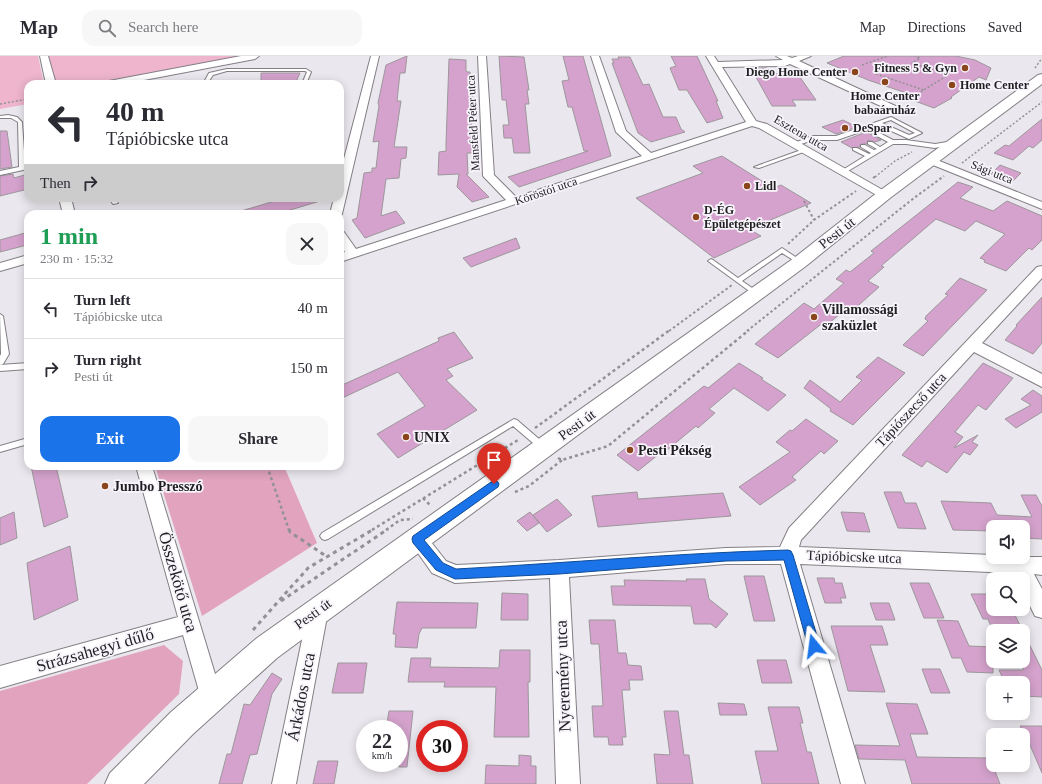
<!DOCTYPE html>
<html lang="en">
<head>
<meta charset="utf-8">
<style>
	body { margin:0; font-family:Georgia,serif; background:#f7f7f7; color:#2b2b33; height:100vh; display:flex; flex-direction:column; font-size:15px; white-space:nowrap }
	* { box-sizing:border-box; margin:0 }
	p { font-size:13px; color:#7c7c81 }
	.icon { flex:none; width:22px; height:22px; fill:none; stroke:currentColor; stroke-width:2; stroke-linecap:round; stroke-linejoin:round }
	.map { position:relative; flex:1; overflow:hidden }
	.drawer { position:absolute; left:24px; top:154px; width:320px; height:260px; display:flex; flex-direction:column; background:#fff; border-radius:12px; box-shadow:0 2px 10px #0003 }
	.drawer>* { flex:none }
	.top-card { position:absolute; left:24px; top:24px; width:320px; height:122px; border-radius:12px; box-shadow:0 2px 10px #0003; background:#fff; color:#2b2b33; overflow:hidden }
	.tools { position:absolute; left:986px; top:464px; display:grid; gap:8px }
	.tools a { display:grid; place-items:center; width:44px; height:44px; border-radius:8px; background:#fff; box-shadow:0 2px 10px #0003; font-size:20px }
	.speed { position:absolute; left:356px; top:664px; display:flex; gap:8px; font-size:20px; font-weight:700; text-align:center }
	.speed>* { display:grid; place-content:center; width:52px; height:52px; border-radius:50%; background:#fff; box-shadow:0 2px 10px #0003; line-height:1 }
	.speed small { font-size:10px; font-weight:400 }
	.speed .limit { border:6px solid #d22; background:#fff; color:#111 }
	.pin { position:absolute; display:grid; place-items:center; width:34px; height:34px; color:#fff; margin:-41px -17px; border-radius:50% 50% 50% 0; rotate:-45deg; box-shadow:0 0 4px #0007 }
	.pin .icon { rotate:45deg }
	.me { position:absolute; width:44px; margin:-22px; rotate:344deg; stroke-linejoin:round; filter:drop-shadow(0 0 3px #0008) }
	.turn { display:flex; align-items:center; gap:14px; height:84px; padding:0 16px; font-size:18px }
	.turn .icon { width:52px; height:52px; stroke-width:2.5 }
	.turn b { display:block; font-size:28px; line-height:34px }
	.then { display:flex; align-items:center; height:38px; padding:0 16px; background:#0003; gap:8px; font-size:15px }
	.round { display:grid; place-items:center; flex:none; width:42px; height:42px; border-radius:12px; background:#f7f7f7 }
	.summary { display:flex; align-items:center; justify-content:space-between; height:68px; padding:0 16px }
	h1 { font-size:24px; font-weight:600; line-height:30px; color:#1e9e55 }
	.button { display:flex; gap:8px; margin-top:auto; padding:8px 16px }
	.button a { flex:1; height:46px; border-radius:12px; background:#1a73e8; color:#fff; font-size:16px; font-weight:600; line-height:46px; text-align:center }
	.button a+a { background:#f7f7f7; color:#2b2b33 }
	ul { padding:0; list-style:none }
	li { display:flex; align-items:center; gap:12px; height:60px; padding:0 16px; border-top:1px solid #e1e1e2 }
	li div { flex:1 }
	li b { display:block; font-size:15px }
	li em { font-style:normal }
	header { display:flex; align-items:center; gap:24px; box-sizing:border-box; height:56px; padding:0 20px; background:#fff; border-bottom:1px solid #e1e1e2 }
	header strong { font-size:19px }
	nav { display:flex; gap:22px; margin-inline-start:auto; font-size:14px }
	.search { width:280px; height:36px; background:#f7f7f7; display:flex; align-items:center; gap:10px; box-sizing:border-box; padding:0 14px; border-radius:12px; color:#7c7c81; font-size:15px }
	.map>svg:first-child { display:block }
	.green { fill:#eeb5cd }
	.forest { fill:#e1a3be }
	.building { fill:#d4a2cc; stroke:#9d979c }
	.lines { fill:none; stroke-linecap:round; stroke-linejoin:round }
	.service-casing { stroke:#837f85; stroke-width:2 }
	.minor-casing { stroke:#837f85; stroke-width:2 }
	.primary-casing { stroke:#837f85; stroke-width:2 }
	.path-far3 { stroke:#939195; stroke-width:1.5; stroke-dasharray:2 2; stroke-linecap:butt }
	.path-far2 { stroke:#939195; stroke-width:2; stroke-dasharray:2.5 2.5; stroke-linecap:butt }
	.path-far1 { stroke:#939195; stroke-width:2.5; stroke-dasharray:3 3; stroke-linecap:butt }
	.path { stroke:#939195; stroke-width:3; stroke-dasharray:4 4; stroke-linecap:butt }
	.service { fill:#fff; fill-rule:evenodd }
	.minor { fill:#fff; fill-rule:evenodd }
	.primary { fill:#fff; fill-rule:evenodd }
	.route { fill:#1a73e8; stroke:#114b97 }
	.poi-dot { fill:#8a451c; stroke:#f8f4fb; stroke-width:1.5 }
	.labels { text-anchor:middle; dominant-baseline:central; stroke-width:3.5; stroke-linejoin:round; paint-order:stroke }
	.far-poi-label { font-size:12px; font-weight:bold; fill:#1f1e20; stroke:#f8f4fb; text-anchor:start }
	.far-street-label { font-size:12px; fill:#1f1e20; stroke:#f8f4fb }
	.street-label { font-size:14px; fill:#1f1e20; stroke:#f8f4fb }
	.poi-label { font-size:14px; font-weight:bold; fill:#1f1e20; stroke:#f8f4fb; text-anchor:start }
	.near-street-label { font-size:17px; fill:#1f1e20; stroke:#f8f4fb }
</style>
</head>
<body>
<header>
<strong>Map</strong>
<div class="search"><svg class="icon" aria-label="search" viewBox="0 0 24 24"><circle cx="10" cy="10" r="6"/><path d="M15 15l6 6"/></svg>Search here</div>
<nav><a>Map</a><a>Directions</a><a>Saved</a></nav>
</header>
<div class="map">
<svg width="1042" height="728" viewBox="0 0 1042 728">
	<rect width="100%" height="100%" fill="#ebe7ee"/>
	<path class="green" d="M0 0H38L44 28H28V48L0 53Z
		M46 0H256L109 28H51Z"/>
	<path class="forest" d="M155 410H284L317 487 202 560Z
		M164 589 183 605 179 638 87 728H0V635Z"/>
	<path class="building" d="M407 0 405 17H400L397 45H401L394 91H407L406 102 401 103 399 122 386 123 381 160 396 155 405 167 365 182 352 164 357 162 364 117 372 116V112H376L379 85 373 86 379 50 378 47 386 9Z
		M499 0 524 1 529 34H527L529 48H525L530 97H514L512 82H504L503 69H509L506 44H502Z
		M563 0H583L611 100 519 131 508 121 588 95H584L572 51H568L562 25 569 24Z
		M671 0H697L718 45H716L723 62 707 67 687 34H679L670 12 676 10Z
		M844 0H956L975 4 991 12 986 24 979 21 951 41 952 42 934 52 912 44 918 41 868 24 827 7Z
		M618 1H630L643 29 649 28 663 61H676L681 73 685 76 651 86 638 77 612 7H614L612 3H619Z
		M449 3 466 4V15L467 16H470V26L472 28 473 50 472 51V66H471L472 97H467L468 118H466L489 141 472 146 457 131 459 118 438 119 439 96 446 95V88Z
		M751 12H767L771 18 797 17 816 44H792L796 50H772Z
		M261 17H300L295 28H261Z
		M1042 63V84L1033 92 1029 90 1013 104 994 97 1005 89 1009 90Z
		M843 64 857 71 836 78 822 71Z
		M0 75H7L12 111 0 113Z
		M866 76 881 84 875 86 868 84 867 88H861L860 91 852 92 841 86Z
		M722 100 773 132 781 129 811 147 749 173 761 180 714 202 636 142 703 117 693 110Z
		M1000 109 1021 117 1012 126 991 118Z
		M13 118 14 122 28 118V133L0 140V120Z
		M958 126 973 131 960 142 993 155 1007 145 1042 160V184L1032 194 1029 192 1006 215 984 206 985 204 980 202 1005 178 976 165 965 175 936 163 881 210 884 211 868 225 879 231 851 256 846 253 828 268 824 266 778 302 755 288 804 247 814 253 844 227 836 223 846 214 850 216 874 197 871 195Z
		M285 142H319L320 145 277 158H242L241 155Z
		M25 177 27 189 0 196V184Z
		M516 182 520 192 471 211 463 202Z
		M960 222 987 234 923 300 903 289 928 265 925 263 926 260 948 239 945 238Z
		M1042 241V287L1033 298 1005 284 1017 270 1016 269Z
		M454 276 473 302 447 313 453 320 446 324 477 354 398 402 377 378 425 350 398 316 340 343V330L439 285 438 282Z
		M878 301 905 317 853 369 830 355 831 353 804 332 810 324 840 346 862 324 856 321Z
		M739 307 763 322 761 323 786 339 768 355 734 332 709 353 715 357 698 372 696 370 666 395 664 394 638 415 617 399 704 330 708 332Z
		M983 307 1013 322 986 354 978 349 955 376 963 381 954 392 978 379 972 386 978 389 970 399 964 396 947 417 927 405 922 411 902 399 960 334Z
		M1033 334 1042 340V356L1016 372 1005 363 1031 349 1021 343Z
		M806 363 838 385 824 398 821 395 792 421 796 424 760 449 739 431 790 396 776 386 790 374 792 375Z
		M31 410H56L68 461 44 471Z
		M637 436 638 443 723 437 731 460 598 471 592 440Z
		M884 436H901L905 447H916L926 473 898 472Z
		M1021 439H1036L1042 450V483L1023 482V471H993V475L953 474 941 445 991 447 997 459 1032 461Z
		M557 443 572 459 547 476 533 459Z
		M14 456 17 482 0 489V462Z
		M530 456 539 467 527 475 517 465Z
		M841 456 864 457 870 476 847 475Z
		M70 490 78 544 34 564 27 507Z
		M744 520H764L775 565H754Z
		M817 522H834L835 527H842L846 542H840L842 547H825Z
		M686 523H705L709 543 728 558 716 572 711 568H694L691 550 613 549 611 530H625L624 524 687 525Z
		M910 527H929L944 562H924Z
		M502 537 528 538V564H501Z
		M971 538H993V553H1012L1042 614V641L1023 640V627H1005L999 614H1023V575H993L988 563H983Z
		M397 546 478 547 476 572H422L419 578 417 592 395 591 396 578H393Z
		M870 547H889L895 564H876Z
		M589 564H615L618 597H626L628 609 641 610 643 624H629L630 634H622L626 681H622L623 689H609L608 681H594L592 650H603L599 588H591Z
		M937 564 958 565 969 590 993 591V617L967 616 961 602H952Z
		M831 570H882L888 589H870L885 636 848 635Z
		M500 594H530V626H528L529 681H494L496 631H444L445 626H408L411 602H431L430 611 499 612Z
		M757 604H786L792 627H762Z
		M338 607H367L363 637H332Z
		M922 613H940L950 637H931Z
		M272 617 282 623 272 638 257 698 250 699 242 728H219L227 698H231L244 648 250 649Z
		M718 647 744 648 747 659H720Z
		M886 647 917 648 928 678H910L917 701 990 702 1000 728H912L905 704 859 703 855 689 900 690Z
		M768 651H799L803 667H800L807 696H811L819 728H762L755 695H778Z
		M389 655H413L407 711H399V673H386Z
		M664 655H678L684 699H689L693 728H657L654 698 670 699Z
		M1020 670H1042V717L1030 689Z
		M519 699 531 700V710H536V728H485L486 709 519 710Z
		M318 705H338L334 728H313Z"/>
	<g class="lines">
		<defs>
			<path id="service" d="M227 13H306L311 16 306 28H302L307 16 305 15H227L213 19 207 28H203L209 17Z
				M8 59 17 61 22 66 25 110 28 109V113L0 119V115L19 111 18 66 11 62H0V60Z
				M891 61 922 77 909 83 878 69 870 72 893 84H906L935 88 953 85 956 87 935 92 906 88H893L843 118 840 116 841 115 865 100 853 94V92H857L869 98 871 97 861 91V89H865L874 94 877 93 868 88V86H872L880 91 888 86 866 74 837 84H813L795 90 792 88 812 80H836ZM891 64 915 77 909 79 882 67Z
				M804 93 809 94 759 112 754 111Z
				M109 142H115L118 147 113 148Z
				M782 192 803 206 800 208 798 207 782 197 742 225 758 236V240H756L708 205 711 203 713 204 738 222Z
				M0 258 3 260 9 298 3 308 0 309V300L1 298Z
				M28 307V313L0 315V309Z
				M514 363 517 364 546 389 547 391 546 393H540L513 370 328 483 325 484 322 483 320 480 322 477Z
				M28 382V388L0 396V390Z"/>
			<path id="minor" d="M40 0H48L56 28H46Z
				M241 0H259L255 3 123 28H104L109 25Z
				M371 0H379L342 158 340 161V158H330L334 142H340V118Z
				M478 0H486L494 119 516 141 642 100 616 76 591 0H599L626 75 651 97 746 66 706 0H714L718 6 783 4 776 0H787L792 2 798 0H811L799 5 904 54 906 56 904 58H898L790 8 785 10 722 11 756 65 767 68 888 137 890 139 888 141H880L759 72 752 70 340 206V198L345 196 340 188V175L344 176 356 193 506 144 483 120Z
				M932 102 1042 146V153L928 107 927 105Z
				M59 142H71L75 158H63Z
				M28 199V207L0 215V207Z
				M1042 210V222L982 287 1042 318V331L974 296 801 484 799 491 993 499V501H1042V519L1034 518 1042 533V562L1035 560 1023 536V523H1017L1014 517 800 508 865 728H841L781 508H726L569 521 580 728H556L550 522 455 527 432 517 408 483 410 477 417 475 424 477 446 505 456 509 559 504 726 492 780 491 789 472 1037 211Z
				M136 410H152L222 641 219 649 211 652 203 649 183 579 0 632V610L178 561Z
				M318 546 325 548 328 555 296 728H272L308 555 311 548Z"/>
			<path id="primary" d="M1042 18V28L890 142 806 210 277 602 193 678 144 728H105L110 717 171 656 257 582 794 202 878 136 1038 19Z"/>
		</defs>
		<use href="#service" class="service-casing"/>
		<use href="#minor" class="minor-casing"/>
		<use href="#primary" class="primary-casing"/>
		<path class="path-far3" d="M862 9 888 0
			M1035 12 1042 2
			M876 18 924 34
			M914 40 948 19 912 7 920 2 915 0
			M0 48 28 43
			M962 107 1042 46
			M875 121 895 105 912 96"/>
		<path class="path-far2" d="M873 122 876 120
			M804 145 814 164
			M788 188 814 164 856 135
			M669 275 732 229
			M747 275 914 142 944 120"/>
		<path class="path-far1" d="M535 372 670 274
			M558 402 562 404 608 390 749 274
			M267 410 289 474
			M515 436 529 430 562 404
			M423 442 431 450
			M372 474 518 384
			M386 474 400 464 413 463"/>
		<path class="path" d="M289 473 290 476 326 500
			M281 545 388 473
			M253 574 308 512 374 473"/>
		<use href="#service" class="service"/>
		<use href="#minor" class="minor"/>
		<use href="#primary" class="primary"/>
	</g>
	<path class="route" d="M494 424 498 426 499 428 498 431 424 484 443 507 456 513C567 507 677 497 788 494L791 495 793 499 820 590 818 594 814 596 810 594 808 590 784 504 726 505 559 518 455 523 436 514 413 487 412 483 413 480Z"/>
	<g class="poi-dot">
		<circle cx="965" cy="12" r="4"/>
		<circle cx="855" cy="16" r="4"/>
		<circle cx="885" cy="26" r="4"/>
		<circle cx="952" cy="29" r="4"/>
		<circle cx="845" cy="72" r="4"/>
		<circle cx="747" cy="130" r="4"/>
		<circle cx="696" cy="161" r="4"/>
		<circle cx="814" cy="261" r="4"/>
		<circle cx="406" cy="381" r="4"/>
		<circle cx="630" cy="394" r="4"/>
		<circle cx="105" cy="430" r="4"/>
	</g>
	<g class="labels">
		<g class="far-poi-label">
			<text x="957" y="12" text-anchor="end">Fitness 5 &amp; Gyn</text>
			<text x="847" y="16" text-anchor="end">Diego Home Center</text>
			<text x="960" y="29">Home Center</text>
			<text x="885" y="40" text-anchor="middle">Home Center<tspan x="885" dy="14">babaáruház</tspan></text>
			<text x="853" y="72">DeSpar</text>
			<text x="755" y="130">Lidl</text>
			<text x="704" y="154">D-ÉG<tspan x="704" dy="14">Épületgépészet</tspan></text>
		</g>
		<g class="far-street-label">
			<text transform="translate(473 67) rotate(-93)">Mansfeld Péter utca</text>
			<text transform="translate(801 77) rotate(30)">Esztena utca</text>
			<text transform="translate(992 116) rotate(22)">Sági utca</text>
			<text transform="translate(546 135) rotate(-19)">Köröstói utca</text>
		</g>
		<g class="street-label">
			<text transform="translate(837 177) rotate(-38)">Pesti út</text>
			<text transform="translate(911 354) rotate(-47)">Tápiószecső utca</text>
			<text transform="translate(577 369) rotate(-36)">Pesti út</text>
			<text transform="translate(854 501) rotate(2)">Tápióbicske utca</text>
			<text transform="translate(313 558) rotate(-36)">Pesti út</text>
		</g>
		<g class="poi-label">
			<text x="822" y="253">Villamossági<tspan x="822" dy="16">szaküzlet</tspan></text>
			<text x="414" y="381">UNIX</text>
			<text x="638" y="394">Pesti Pékség</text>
			<text x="113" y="430">Jumbo Presszó</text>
		</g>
		<g class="near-street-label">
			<text transform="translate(178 526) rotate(74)">Összekötő utca</text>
			<text transform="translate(95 594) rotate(-16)">Strázsahegyi dűlő</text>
			<text transform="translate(563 620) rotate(-92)">Nyeremény utca</text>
			<text transform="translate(301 641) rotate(-79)">Árkádos utca</text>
		</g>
	</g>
</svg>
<div class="tools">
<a><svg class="icon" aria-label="sound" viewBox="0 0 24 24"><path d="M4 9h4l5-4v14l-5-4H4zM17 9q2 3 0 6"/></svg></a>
<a><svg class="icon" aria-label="search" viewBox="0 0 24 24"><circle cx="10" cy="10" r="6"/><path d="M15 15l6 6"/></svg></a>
<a><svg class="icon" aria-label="layers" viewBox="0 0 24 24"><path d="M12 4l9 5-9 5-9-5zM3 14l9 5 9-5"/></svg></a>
<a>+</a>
<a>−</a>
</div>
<div class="speed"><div>22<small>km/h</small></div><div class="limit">30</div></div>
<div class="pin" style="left:494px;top:428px;background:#d93025"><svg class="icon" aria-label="arrive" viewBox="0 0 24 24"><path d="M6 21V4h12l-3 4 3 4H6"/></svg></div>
<svg class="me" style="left:814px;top:590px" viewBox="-20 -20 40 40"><path d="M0-17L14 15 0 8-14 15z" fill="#1a73e8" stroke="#fff" stroke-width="4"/></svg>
<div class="top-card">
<div class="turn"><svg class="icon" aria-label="left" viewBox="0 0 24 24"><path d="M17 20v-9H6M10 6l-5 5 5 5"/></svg><div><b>40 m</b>Tápióbicske utca</div></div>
<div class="then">Then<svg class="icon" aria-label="right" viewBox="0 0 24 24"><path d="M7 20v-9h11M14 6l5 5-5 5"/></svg></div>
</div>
<section class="drawer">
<div class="summary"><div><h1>1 min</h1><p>230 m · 15:32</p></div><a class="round"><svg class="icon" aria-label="close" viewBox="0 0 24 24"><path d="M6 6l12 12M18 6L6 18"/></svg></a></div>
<ul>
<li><svg class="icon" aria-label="left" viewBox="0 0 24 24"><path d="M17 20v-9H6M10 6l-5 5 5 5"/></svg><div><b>Turn left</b><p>Tápióbicske utca</p></div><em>40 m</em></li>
<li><svg class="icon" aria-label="right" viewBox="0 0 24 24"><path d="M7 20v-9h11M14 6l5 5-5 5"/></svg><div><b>Turn right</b><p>Pesti út</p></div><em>150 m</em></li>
</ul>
<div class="button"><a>Exit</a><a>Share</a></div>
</section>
</div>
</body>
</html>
